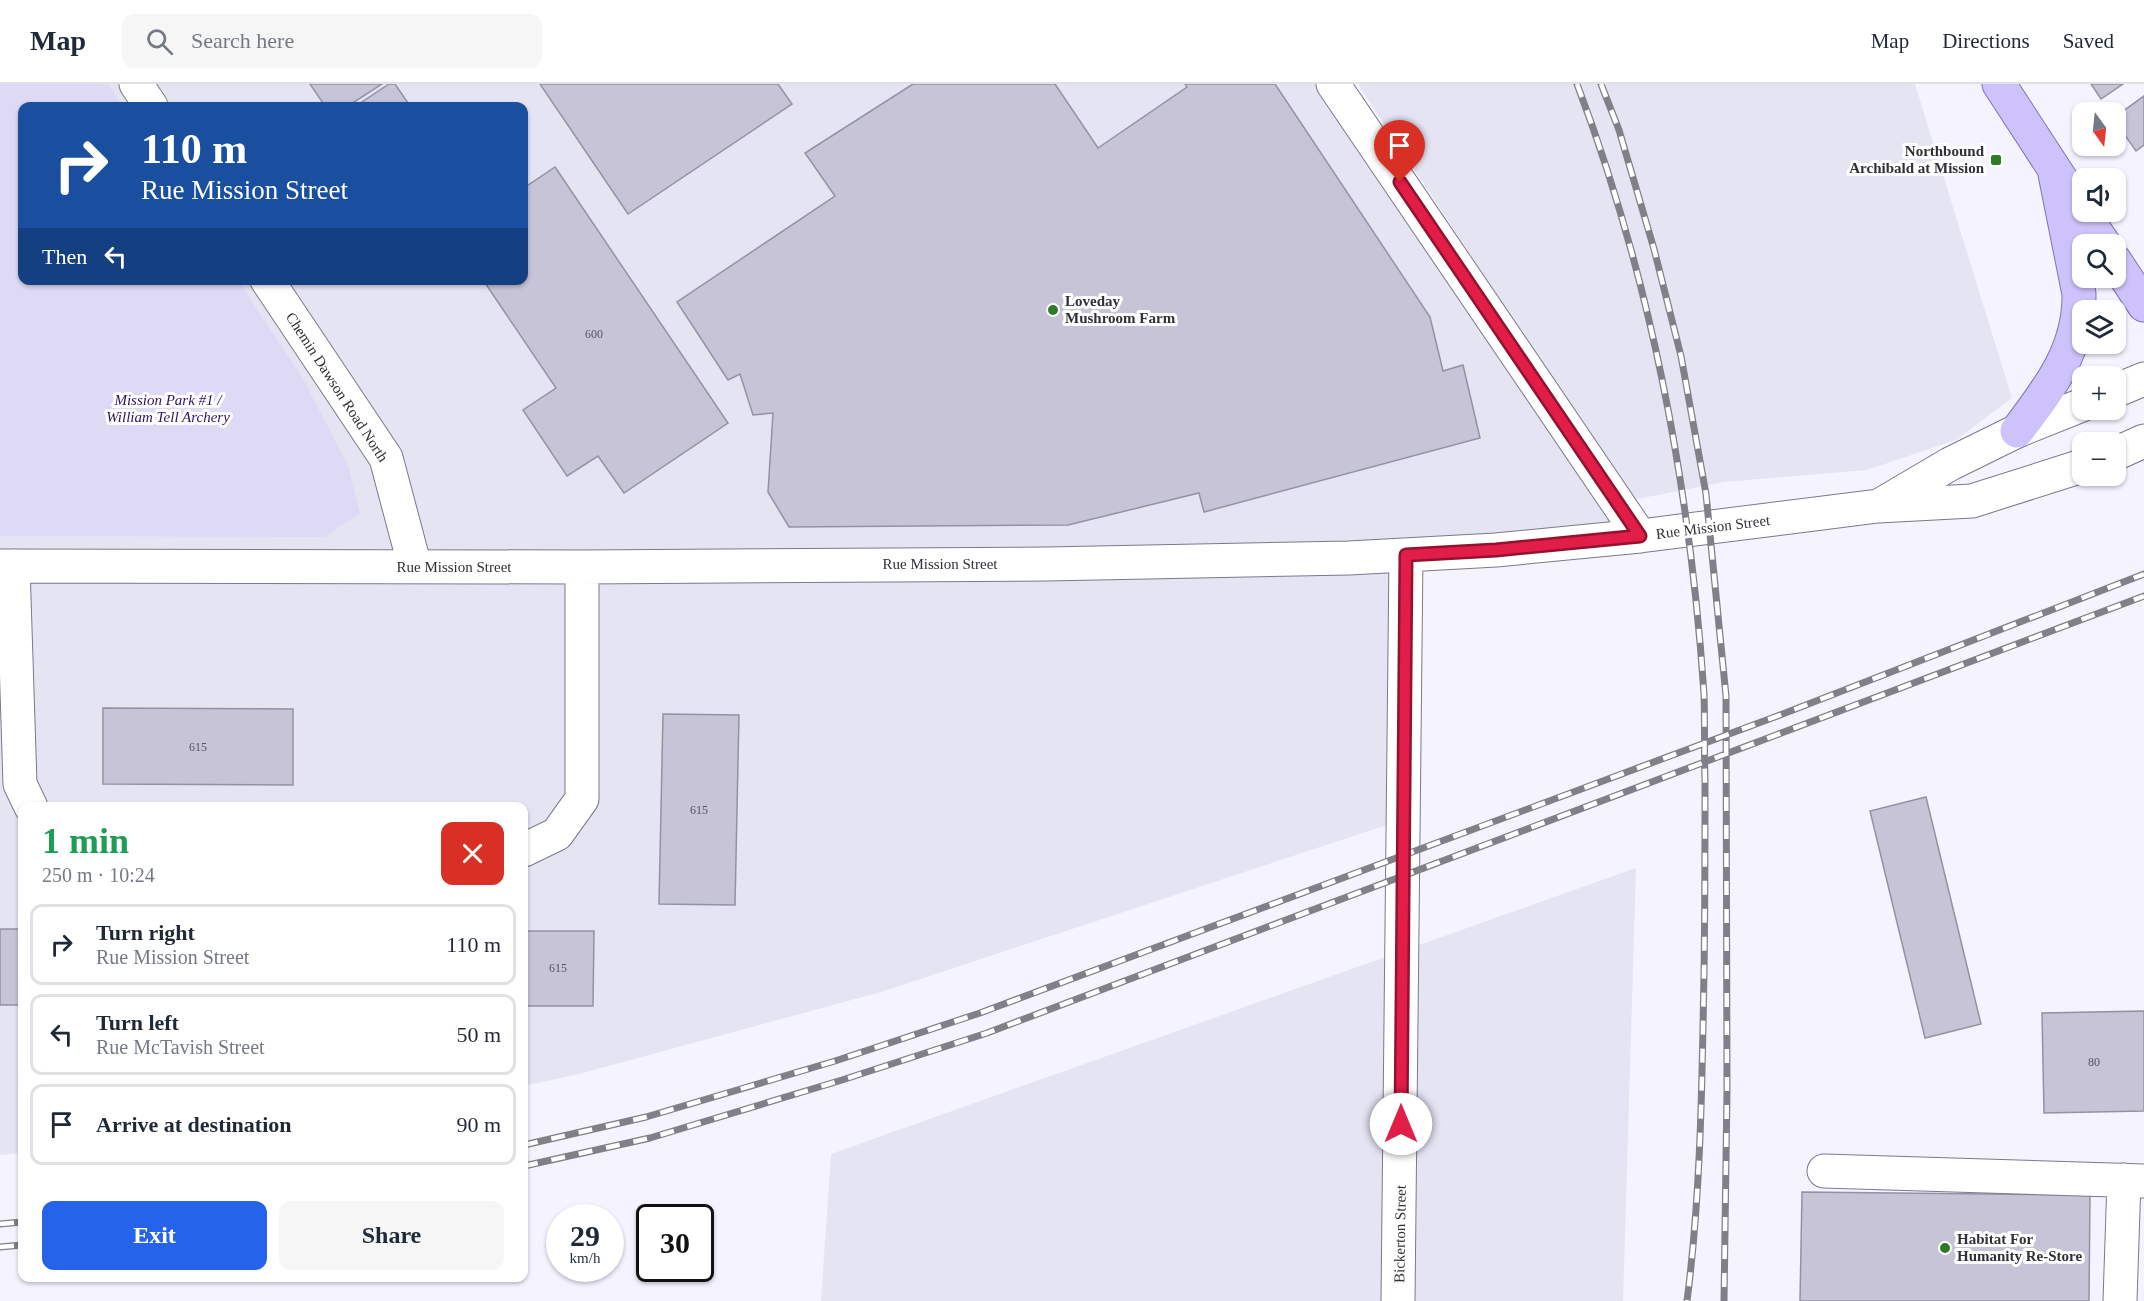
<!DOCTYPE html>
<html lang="en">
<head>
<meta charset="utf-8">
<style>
	body { margin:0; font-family:Georgia,serif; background:#f6f6f7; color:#1f2937; height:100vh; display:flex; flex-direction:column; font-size:22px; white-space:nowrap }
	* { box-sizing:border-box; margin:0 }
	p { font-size:20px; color:#747a83 }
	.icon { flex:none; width:33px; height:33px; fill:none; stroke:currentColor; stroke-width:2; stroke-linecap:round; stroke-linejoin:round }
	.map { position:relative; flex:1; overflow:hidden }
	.sheet { position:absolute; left:18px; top:718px; width:510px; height:480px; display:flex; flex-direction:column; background:#fff; border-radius:12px; box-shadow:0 2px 4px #0004 }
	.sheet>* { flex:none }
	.guide { position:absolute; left:18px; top:18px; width:510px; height:183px; border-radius:12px; box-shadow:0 2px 4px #0004; background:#1a4fa0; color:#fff; overflow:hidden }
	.needle { width:39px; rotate:165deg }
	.controls { position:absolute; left:2072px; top:18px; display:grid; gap:12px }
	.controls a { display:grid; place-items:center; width:54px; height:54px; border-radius:12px; background:#fff; box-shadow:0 2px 4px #0004; font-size:30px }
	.speed { position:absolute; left:546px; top:1120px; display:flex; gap:12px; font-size:30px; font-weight:700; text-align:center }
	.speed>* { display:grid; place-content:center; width:78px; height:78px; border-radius:50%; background:#fff; box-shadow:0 2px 4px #0004; line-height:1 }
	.speed small { font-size:15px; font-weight:400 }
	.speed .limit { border:3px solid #111; border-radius:9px; background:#fff; color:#111 }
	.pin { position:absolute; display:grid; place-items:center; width:51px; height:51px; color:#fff; margin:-62px -26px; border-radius:50% 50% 50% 0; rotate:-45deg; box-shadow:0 0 6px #0007 }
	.pin .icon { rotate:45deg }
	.me { position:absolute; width:66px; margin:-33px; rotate:0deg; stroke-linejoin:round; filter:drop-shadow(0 0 4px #0008) }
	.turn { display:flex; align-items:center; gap:21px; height:126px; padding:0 24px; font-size:27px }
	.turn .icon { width:78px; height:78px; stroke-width:2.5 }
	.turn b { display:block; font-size:42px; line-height:51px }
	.then { display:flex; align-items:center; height:57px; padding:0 24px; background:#0003; gap:12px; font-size:22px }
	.round { display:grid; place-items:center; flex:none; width:63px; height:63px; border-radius:12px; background:#f6f6f7 }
	.head { display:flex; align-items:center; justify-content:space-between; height:102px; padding:0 24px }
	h1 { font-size:36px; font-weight:800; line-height:45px; color:#1e9e55 }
	.primary-button { display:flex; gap:12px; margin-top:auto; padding:12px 24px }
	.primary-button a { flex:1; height:69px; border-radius:12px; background:#2563eb; color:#fff; font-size:24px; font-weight:800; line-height:69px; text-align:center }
	.primary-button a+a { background:#f6f6f7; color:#1f2937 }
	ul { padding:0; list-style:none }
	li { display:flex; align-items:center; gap:18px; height:81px; margin:0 12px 9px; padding:0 12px; border:3px solid #e0e1e3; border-radius:12px }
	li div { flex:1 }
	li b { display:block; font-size:22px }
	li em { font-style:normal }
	header { display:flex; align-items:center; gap:36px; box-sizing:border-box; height:84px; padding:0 30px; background:#fff; border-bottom:2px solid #e0e1e3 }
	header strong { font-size:28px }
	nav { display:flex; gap:33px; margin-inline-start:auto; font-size:21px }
	.search { width:420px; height:54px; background:#f6f6f7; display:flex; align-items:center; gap:15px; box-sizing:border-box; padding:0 21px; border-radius:12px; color:#747a83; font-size:22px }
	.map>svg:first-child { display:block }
	.built { fill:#e5e4f3; fill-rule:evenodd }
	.green { fill:#dedaf5 }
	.building { fill:#c7c4d7; stroke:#9491a3; stroke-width:1.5 }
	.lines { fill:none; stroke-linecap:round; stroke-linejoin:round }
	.minor-casing { stroke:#7b798a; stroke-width:35 }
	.major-casing { stroke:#8174b4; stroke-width:35 }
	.minor { stroke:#fff; stroke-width:33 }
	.major { stroke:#cdc2fb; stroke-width:33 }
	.rail-casing { stroke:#818089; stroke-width:7 }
	.rail { stroke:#fff; stroke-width:4.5; stroke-dasharray:14; stroke-linecap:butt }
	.route-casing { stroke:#92132f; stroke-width:15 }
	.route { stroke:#e11d48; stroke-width:10 }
	.poi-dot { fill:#2d7c25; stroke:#fff; stroke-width:2 }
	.labels { text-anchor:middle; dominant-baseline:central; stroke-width:6; stroke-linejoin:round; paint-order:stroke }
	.number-label { font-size:12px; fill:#56555f }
	.poi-label { font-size:15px; font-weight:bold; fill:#313037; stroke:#fff; text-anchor:start }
	.street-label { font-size:15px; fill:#313037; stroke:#fff }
	.park-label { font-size:15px; font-style:italic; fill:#2f1265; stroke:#fff }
</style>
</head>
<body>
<header>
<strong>Map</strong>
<div class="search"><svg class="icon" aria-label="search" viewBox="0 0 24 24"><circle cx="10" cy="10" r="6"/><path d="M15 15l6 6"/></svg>Search here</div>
<nav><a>Map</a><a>Directions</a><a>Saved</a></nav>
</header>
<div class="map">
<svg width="2144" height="1217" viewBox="0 0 2144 1217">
	<rect width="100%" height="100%" fill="#f5f3ff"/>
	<path class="built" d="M0 0H1333L1640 452 1401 464 1393 739 881 908 579 990 524 1002V723H22V1069L0 1071ZM22 22H524V196H22Z
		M1358 0H1915L2012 314 1956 356 1867 386 1724 398 1632 416Z
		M1636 784 1623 1217H821L831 1070Z"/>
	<path class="green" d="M0 0H108L123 22H22V196L238 197 302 293 348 381 360 429 325 453 0 452Z"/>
	<path class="building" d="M310 0H382L348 22H325Z
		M389 0H395L410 22H365L362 18Z
		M540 0H778L792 20 628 130Z
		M913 0H1055L1098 64 1187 3 1185 0H1275L1430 233 1443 287 1463 281 1480 354 1204 428 1199 409 1068 441 789 443 768 408 773 329 753 331 740 290 728 296 677 218 835 112 805 69Z
		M2091 0H2123L2101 15Z
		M2144 12V61L2136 67 2115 37V33Z
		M555 83 728 339 624 409 598 372 567 392 523 326 556 304 483 196H524V104Z
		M103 624 293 625V701L103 700Z
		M663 630 739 631 735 821 659 820Z
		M1926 713 1981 940 1925 954 1870 727Z
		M0 845H22V921H0Z
		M524 847H594L593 922H524Z
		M2144 927V1027L2044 1029 2042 929Z
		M1802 1108 2090 1111 2089 1217H1800Z"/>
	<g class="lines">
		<defs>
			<path id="minor" d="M136 0 151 22
				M1333 0 1640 452
				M267 196 386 374 415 483
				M2115 307 2144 295
				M2115 370 2144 357
				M1882 420 1950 380 2017 347 2082 321
				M0 482 582 483 1047 480 1349 474 1496 466 1640 452 1878 422 1972 417 2082 382
				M13 482 20 700 31 723
				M524 766 557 750 582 715V483
				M1824 1087 2144 1097
				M1398 1217 1406 471
				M2120 1217 2124 1096"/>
			<path id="major" d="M1999 0 2066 103
				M2082 128 2104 160
				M2115 177 2144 221
				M2017 347C2049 305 2080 265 2079 210L2054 85"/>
		</defs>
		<use href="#minor" class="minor-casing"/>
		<use href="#major" class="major-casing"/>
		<use href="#minor" class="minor"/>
		<use href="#major" class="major"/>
		<defs>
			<path id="rail" d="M1577 0C1651 195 1690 402 1704 610 1705 639 1704 668 1705 697 1705 761 1705 825 1704 889 1702 998 1701 1109 1687 1217
				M1601 0 1619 46 1654 165 1681 272 1706 410 1726 612 1727 1006 1724 1217
				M524 1061 646 1033 835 977 980 929 1780 631 2144 490
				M524 1082 650 1054 842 996 987 949 2144 512
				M0 1140 22 1138
				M0 1163 22 1161"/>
		</defs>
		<use href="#rail" class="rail-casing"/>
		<use href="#rail" class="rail"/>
	</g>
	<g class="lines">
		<defs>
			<path id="route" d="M1400 98 1640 452 1496 466 1406 471 1401 1040"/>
		</defs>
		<use href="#route" class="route-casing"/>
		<use href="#route" class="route"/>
	</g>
	<g class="poi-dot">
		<rect x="1990" y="70" width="12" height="12" rx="3"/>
		<circle cx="1053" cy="226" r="6"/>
		<circle cx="1945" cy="1164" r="6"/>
	</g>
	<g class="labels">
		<g class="number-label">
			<text x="594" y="250">600</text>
			<text x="198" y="663">615</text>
			<text x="699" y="726">615</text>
			<text x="558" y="884">615</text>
			<text x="2094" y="978">80</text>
		</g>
		<g class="poi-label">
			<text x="1984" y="67" text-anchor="end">Northbound<tspan x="1984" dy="17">Archibald at Mission</tspan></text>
			<text x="1065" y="217">Loveday<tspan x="1065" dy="17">Mushroom Farm</tspan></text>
			<text x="1957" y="1155">Habitat For<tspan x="1957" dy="17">Humanity Re-Store</tspan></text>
		</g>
		<g class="street-label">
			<text transform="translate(337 303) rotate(57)">Chemin Dawson Road North</text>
			<text transform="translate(1713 443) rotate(-7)">Rue Mission Street</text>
			<text x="940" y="480">Rue Mission Street</text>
			<text x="454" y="483">Rue Mission Street</text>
			<text transform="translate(1400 1150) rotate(-89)">Bickerton Street</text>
		</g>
		<g class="park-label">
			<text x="168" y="316">Mission Park #1 /<tspan x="168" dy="17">William Tell Archery</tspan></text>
		</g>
	</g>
</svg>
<div class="controls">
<a><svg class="needle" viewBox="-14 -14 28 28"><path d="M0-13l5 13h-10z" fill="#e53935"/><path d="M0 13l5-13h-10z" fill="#747a83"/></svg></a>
<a><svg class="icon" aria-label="sound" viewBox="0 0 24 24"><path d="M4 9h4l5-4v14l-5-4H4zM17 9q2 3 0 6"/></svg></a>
<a><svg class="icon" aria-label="search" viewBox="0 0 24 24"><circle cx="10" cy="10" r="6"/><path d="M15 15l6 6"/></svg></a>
<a><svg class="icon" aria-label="layers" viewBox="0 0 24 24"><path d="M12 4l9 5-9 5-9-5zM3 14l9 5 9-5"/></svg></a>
<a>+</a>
<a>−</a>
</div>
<div class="speed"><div>29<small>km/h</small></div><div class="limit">30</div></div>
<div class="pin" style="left:1400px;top:98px;background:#d93025"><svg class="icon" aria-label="arrive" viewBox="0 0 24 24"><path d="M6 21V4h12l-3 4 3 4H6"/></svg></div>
<svg class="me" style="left:1401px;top:1040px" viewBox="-20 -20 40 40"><circle r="19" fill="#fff"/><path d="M0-13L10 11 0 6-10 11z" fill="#e11d48"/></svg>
<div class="guide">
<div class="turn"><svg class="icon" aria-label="right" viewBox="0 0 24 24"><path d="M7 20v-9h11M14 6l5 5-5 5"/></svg><div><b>110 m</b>Rue Mission Street</div></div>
<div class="then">Then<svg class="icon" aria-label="left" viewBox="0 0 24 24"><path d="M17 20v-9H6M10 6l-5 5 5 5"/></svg></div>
</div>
<section class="sheet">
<div class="head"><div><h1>1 min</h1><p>250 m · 10:24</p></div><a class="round" style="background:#d93025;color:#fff"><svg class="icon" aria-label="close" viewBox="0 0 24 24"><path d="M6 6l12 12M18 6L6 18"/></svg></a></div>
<ul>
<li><svg class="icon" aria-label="right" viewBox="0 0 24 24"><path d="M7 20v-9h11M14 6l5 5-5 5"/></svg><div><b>Turn right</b><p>Rue Mission Street</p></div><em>110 m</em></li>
<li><svg class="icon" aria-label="left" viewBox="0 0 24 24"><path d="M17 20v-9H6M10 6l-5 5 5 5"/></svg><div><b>Turn left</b><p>Rue McTavish Street</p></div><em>50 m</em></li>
<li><svg class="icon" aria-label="arrive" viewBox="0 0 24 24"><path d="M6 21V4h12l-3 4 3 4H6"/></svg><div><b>Arrive at destination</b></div><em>90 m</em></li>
</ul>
<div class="primary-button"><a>Exit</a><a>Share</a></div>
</section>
</div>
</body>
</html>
